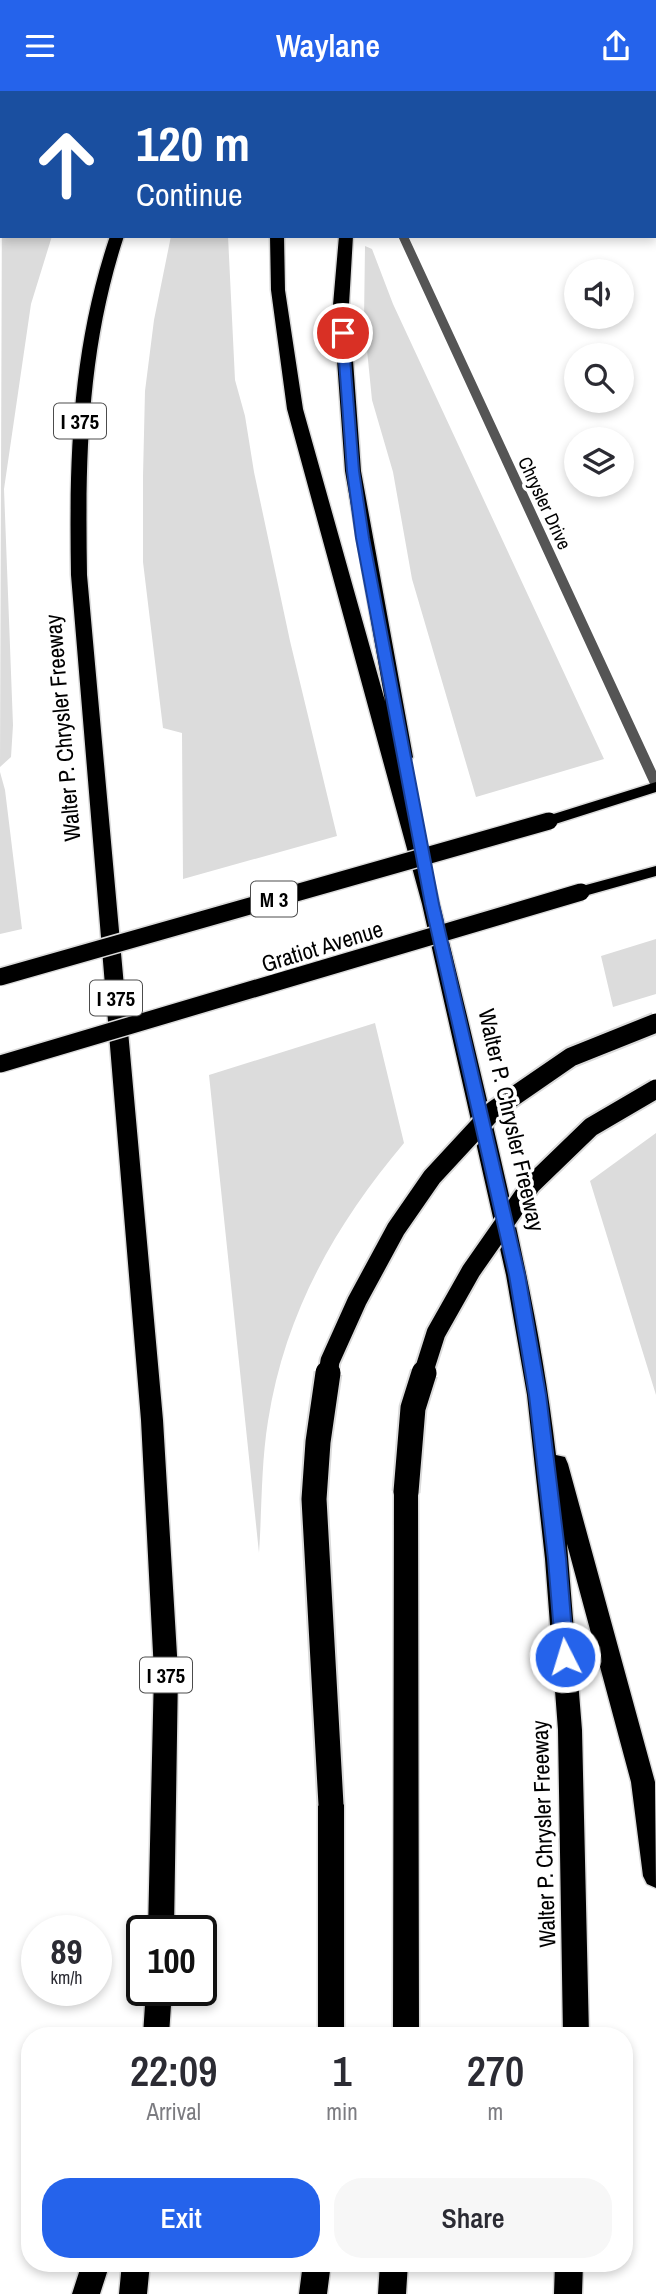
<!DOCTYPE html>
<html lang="en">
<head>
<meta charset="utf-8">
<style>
	body { margin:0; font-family:"Archivo Narrow",sans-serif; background:#f7f7f7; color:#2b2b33; height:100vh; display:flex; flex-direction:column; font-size:26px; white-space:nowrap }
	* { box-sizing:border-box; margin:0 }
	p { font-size:23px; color:#7c7c81 }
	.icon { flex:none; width:38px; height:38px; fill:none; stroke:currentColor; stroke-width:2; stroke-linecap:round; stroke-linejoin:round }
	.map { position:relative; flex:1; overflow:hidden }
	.sheet { position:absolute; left:21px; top:1936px; width:612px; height:245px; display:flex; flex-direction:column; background:#fff; border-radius:28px; box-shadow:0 4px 10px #0003 }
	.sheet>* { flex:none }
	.top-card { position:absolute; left:0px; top:0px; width:656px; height:147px; box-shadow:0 4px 10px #0003; background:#1a4fa0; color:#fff; overflow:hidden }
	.controls { position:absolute; left:564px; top:168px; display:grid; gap:14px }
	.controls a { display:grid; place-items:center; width:70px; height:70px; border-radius:50%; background:#fff; box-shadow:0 4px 10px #0003; font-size:35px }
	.speed { position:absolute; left:21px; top:1824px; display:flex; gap:14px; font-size:35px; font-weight:700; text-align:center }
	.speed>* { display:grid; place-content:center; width:91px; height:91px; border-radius:50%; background:#fff; box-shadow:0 4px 10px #0003; line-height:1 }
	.speed small { font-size:18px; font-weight:400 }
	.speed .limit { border:4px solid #111; border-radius:10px; background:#fff; color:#111 }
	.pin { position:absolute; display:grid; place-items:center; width:60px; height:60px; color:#fff; margin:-30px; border:4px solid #fff; border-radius:50%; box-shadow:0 2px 7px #0007 }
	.me { position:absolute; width:77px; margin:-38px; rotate:355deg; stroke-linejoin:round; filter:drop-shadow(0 0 5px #0008) }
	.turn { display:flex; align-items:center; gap:24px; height:147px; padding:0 21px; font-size:32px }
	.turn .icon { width:91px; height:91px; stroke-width:2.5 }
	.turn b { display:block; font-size:49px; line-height:60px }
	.eta { display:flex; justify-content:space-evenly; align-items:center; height:119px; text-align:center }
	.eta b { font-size:42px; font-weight:600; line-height:49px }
	.cta { display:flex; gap:14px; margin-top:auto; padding:14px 21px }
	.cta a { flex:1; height:80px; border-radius:28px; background:#2563eb; color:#fff; font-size:28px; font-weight:600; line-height:80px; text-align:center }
	.cta a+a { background:#f7f7f7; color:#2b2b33 }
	header { display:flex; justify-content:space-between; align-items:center; height:91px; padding:0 21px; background:#2563eb; color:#fff; font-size:32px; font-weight:600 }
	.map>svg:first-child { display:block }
	.green { fill:#dcdcdc }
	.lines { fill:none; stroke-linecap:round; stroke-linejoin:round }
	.primary-casing { stroke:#dbdbdb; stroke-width:3 }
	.motorway-casing { stroke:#dbdbdb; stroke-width:3 }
	.tertiary { fill:#555; fill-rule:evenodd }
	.primary { fill:#000; fill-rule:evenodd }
	.motorway { fill:#000; fill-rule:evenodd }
	.primary-bridge-casing { stroke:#dbdbdb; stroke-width:20; stroke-linecap:butt }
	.motorway-bridge-far1-casing { stroke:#dbdbdb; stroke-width:23; stroke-linecap:butt }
	.motorway-bridge-casing { stroke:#dbdbdb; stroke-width:29; stroke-linecap:butt }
	.primary-bridge { stroke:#000; stroke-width:17 }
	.motorway-bridge-far1 { stroke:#000; stroke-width:19 }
	.motorway-bridge { stroke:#000; stroke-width:25 }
	.route { fill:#2563eb; stroke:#184099; stroke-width:2 }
	.labels { text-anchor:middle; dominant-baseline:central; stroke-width:7; stroke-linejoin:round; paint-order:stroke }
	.far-street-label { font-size:19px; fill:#000; stroke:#fff }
	.shield { fill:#fff; stroke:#4c4c4c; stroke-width:2 }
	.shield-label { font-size:21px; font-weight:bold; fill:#000 }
	.street-label { font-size:23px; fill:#000; stroke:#fff }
</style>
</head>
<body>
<header><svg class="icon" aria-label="menu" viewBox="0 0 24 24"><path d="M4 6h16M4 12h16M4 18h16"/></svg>Waylane<svg class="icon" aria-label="share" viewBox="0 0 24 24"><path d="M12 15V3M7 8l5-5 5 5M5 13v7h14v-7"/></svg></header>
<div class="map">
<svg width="656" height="2203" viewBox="0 0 656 2203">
	<rect width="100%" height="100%" fill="#fff"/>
	<path class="green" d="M2 101V145H52L31 213 4 398 13 634 11 666 0 676Z
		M171 145H228L235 289 245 325 254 381 290 550 337 745 183 788 182 642 163 637 143 471V385L145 300 154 229Z
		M365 155 372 158 393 213 604 668 476 706 412 488 393 381 372 309 364 229Z
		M0 681 5 699 22 838 0 843Z
		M656 848V903L613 916 601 865Z
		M375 932 404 1052C335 1134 285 1222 268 1330 261 1373 262 1419 259 1462L209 984Z
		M656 1042V1304L590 1090Z"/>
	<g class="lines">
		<defs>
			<path id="primary" d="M656 691V701L549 735 541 730 544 726Z
				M656 775V785L581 806 573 801 575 797Z"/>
			<path id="motorway" d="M122 0H136V2H122Z
				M165 0H179L164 2Z
				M281 0H295L280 2Z
				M368 0H382V2H368Z
				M110 145H124C87 258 85 366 87 484L163 1329 178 1581 174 1839H148L154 1581 141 1329 71 484C69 366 72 258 110 145Z
				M270 145H284L285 199 303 318 385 610 345 380 333 214 339 145H353L349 214 361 380 413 666 410 670 402 671C435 789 463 907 491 1026 517 1138 543 1249 556 1364L565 1366 568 1373 655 1691 656 1797 647 1793 643 1785 631 1691 567 1453 582 1639 589 1944H563L558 1639 545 1468 527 1304 506 1184 422 813 287 318 271 199Z
				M406 1391 414 1394 418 1401 419 1944H393L394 1401 398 1394Z
				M331 1703 340 1706 344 1714V1944H318V1714L322 1706Z
				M146 1899H172L169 1944H143Z
				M82 2172H110L100 2203H72Z
				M122 2172H150L147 2203H119Z
				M303 2172H331L327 2203H299Z
				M380 2172H408L406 2203H378Z
				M555 2172H583L582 2203H554Z"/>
		</defs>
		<use href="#primary" class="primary-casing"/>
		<use href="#motorway" class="motorway-casing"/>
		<path class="tertiary" d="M5 0H15L5 2Z
			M439 0H449L439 2Z
			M2 20V30L0 31V21Z
			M398 145H408L656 680V697L650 693Z"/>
		<use href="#primary" class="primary"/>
		<use href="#motorway" class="motorway"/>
		<defs>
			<path id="primary-bridge" d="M0 886 549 730
				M0 973 581 801"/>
			<path id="motorway-bridge-far1" d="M328 1283 330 1270 357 1210 396 1138 432 1086 494 1019 571 966 656 932
				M423 1283 436 1242 471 1180 531 1094 591 1036 656 998"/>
			<path id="motorway-bridge" d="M328 1282 318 1351 314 1408 331 1714
				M406 1401 413 1317 424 1282"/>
		</defs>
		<use href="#primary-bridge" class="primary-bridge-casing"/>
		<use href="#motorway-bridge-far1" class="motorway-bridge-far1-casing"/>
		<use href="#motorway-bridge" class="motorway-bridge-casing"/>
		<use href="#primary-bridge" class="primary-bridge"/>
		<use href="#motorway-bridge-far1" class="motorway-bridge-far1"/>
		<use href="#motorway-bridge" class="motorway-bridge"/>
	</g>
	<path class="route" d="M343 238 348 242 359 380 369 447 439 813 525 1184 546 1304 566 1468 574 1566 571 1572 565 1574 558 1572 556 1566 548 1468 529 1304 509 1184 425 813 356 447 347 380 337 242Z"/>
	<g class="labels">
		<g class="far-street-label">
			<text transform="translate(545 412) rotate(65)">Chrysler Drive</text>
		</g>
		<g class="shield">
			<rect x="54" y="312.5" width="52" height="35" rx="5"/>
			<rect x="251" y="790.5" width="46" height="35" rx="5"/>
			<rect x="90" y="889.5" width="52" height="35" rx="5"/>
			<rect x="140" y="1566.5" width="52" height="35" rx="5"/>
		</g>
		<g class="shield-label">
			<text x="80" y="330">I 375</text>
			<text x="274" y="808">M 3</text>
			<text x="116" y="907">I 375</text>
			<text x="166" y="1584">I 375</text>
		</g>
		<g class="street-label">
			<text transform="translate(62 637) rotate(-95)">Walter P. Chrysler Freeway</text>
			<text transform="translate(322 855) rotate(-17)">Gratiot Avenue</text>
			<text transform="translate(512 1029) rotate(77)">Walter P. Chrysler Freeway</text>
			<text transform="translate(543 1743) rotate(-92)">Walter P. Chrysler Freeway</text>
		</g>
	</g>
</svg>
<div class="controls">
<a><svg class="icon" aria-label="sound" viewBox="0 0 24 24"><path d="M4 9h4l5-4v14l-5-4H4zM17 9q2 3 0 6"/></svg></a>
<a><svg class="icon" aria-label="search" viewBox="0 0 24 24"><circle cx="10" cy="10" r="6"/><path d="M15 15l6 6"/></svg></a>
<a><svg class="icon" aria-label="layers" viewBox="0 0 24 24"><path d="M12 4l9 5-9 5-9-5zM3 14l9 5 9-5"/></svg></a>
</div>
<div class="speed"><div>89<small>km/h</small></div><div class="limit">100</div></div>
<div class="pin" style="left:343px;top:242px;background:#d93025"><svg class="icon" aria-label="arrive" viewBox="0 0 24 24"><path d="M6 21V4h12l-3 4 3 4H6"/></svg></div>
<svg class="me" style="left:565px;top:1566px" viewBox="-20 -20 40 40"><circle r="17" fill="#2563eb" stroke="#fff" stroke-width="3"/><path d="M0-11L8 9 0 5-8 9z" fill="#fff"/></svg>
<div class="top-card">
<div class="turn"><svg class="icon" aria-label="ahead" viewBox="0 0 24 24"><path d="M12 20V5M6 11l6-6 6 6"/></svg><div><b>120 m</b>Continue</div></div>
</div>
<section class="sheet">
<div class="eta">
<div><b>22:09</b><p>Arrival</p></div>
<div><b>1</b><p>min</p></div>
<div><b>270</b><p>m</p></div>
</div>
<div class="cta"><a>Exit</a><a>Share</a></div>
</section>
</div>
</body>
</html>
